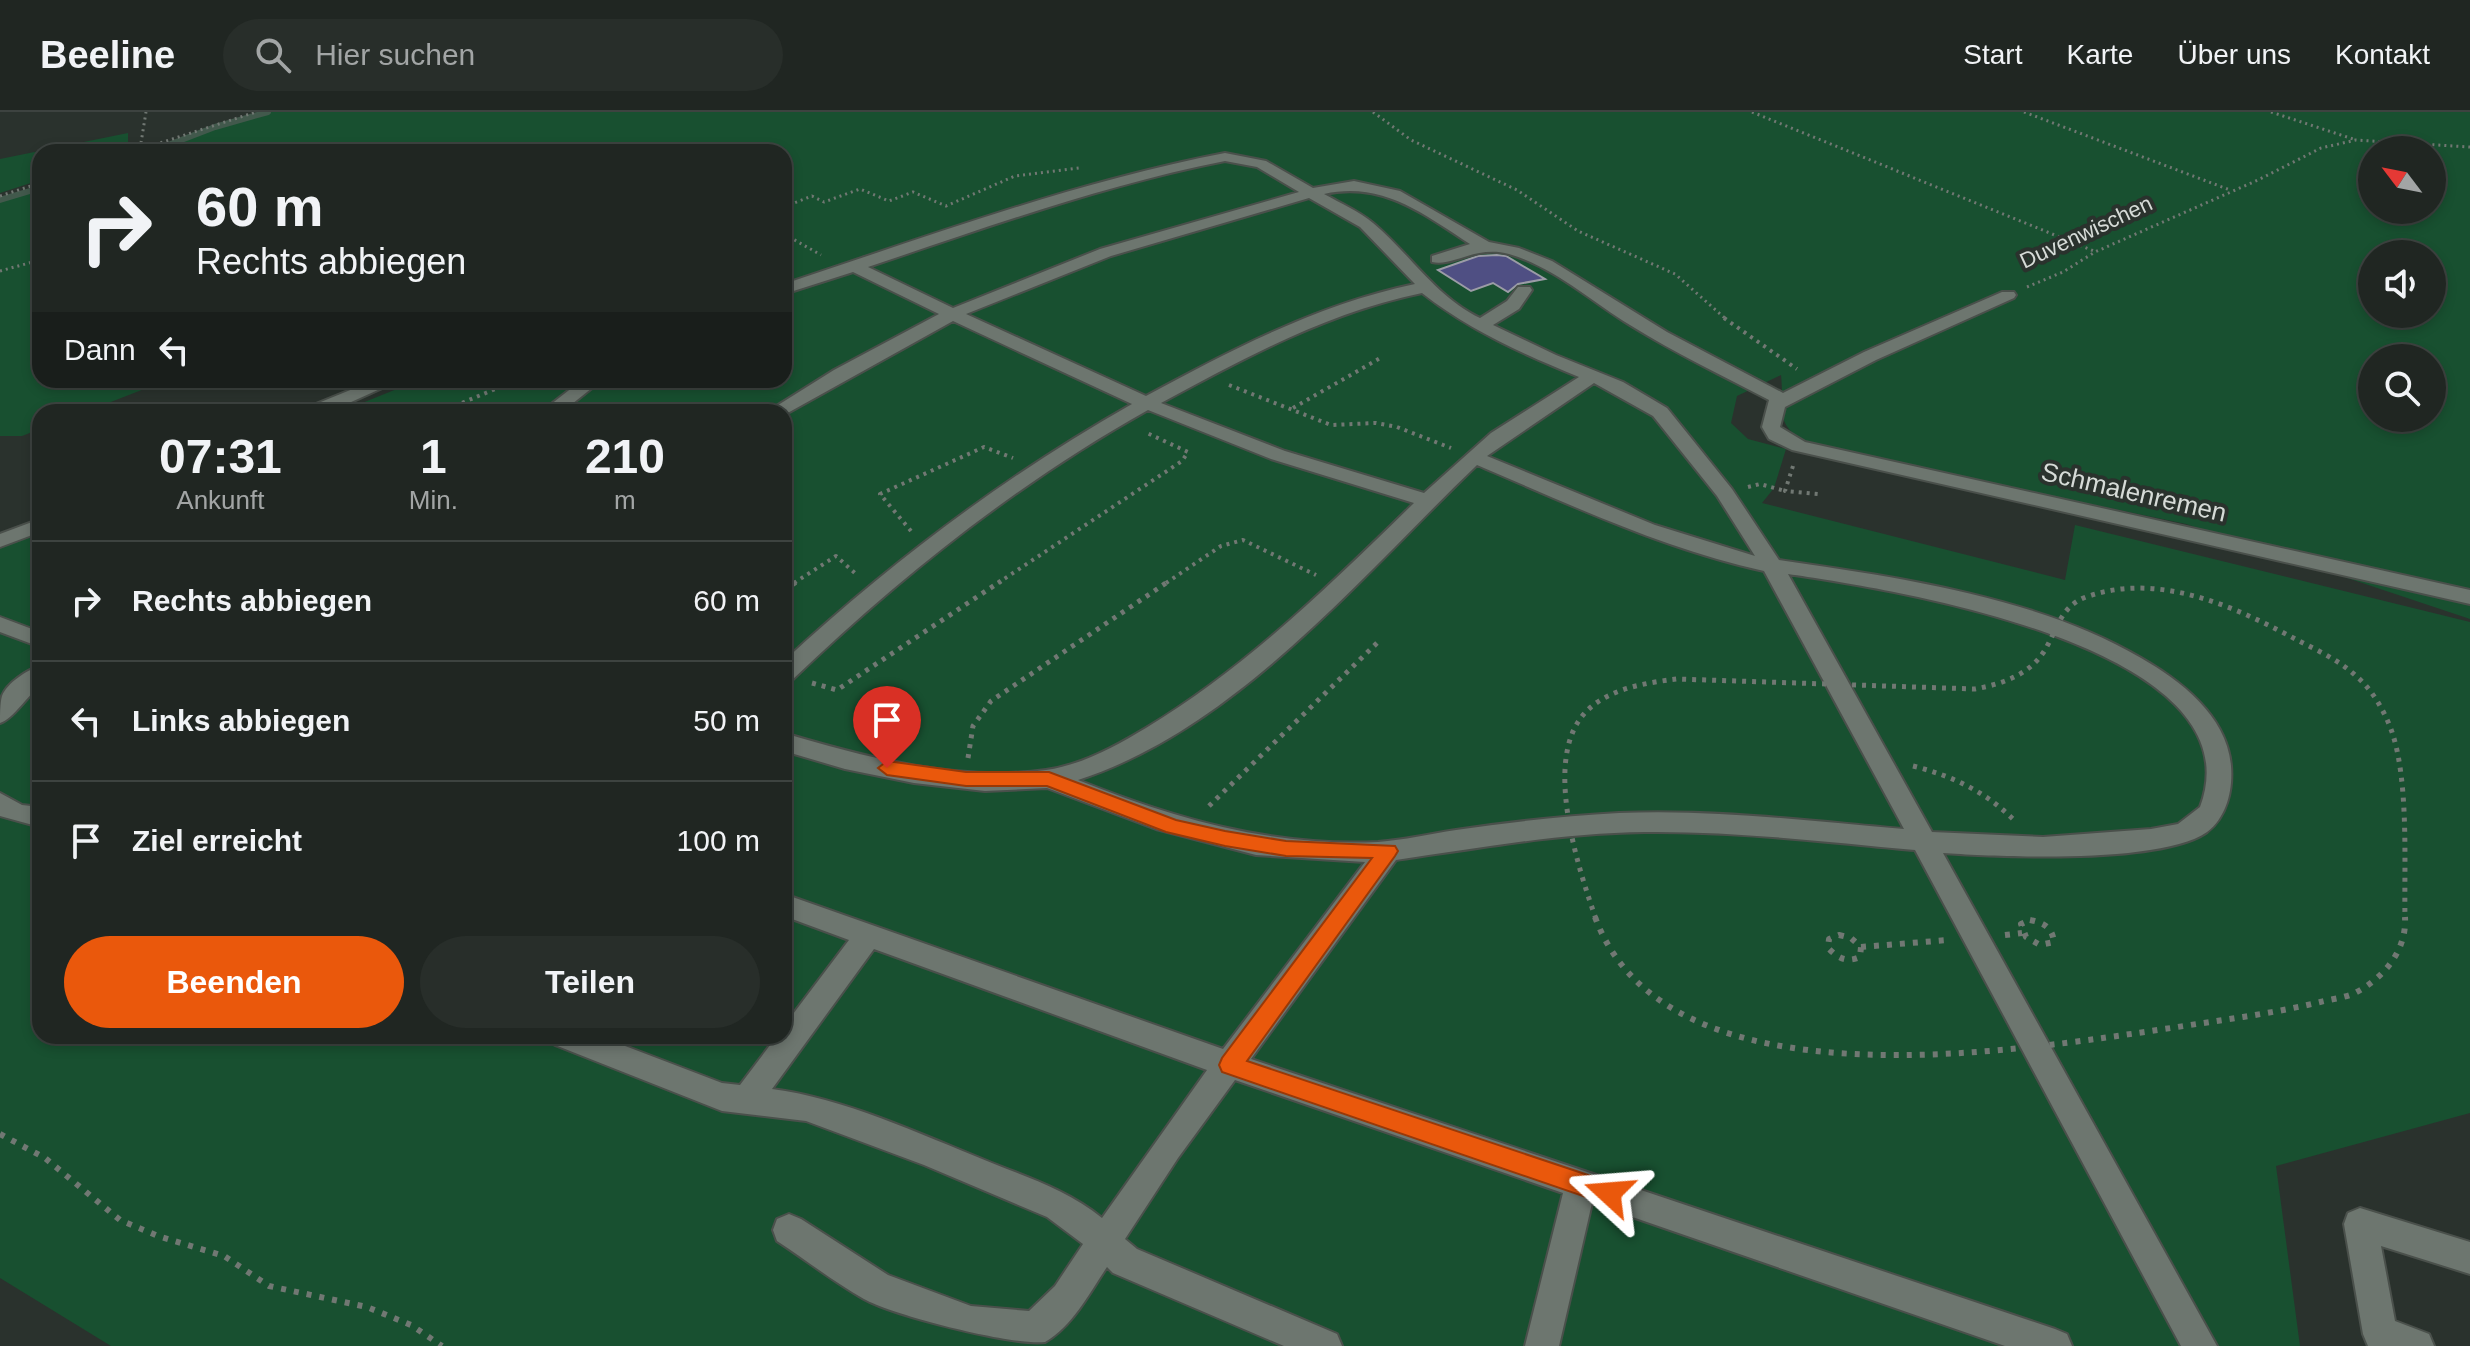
<!DOCTYPE html>
<html lang="de">
<head>
<meta charset="utf-8">
<style>
	body { margin:0; font-family:Helvetica,sans-serif; background:#282e2a; color:#f1f3f6; height:100vh; display:flex; flex-direction:column; font-size:30px; white-space:nowrap }
	* { box-sizing:border-box; margin:0 }
	p { font-size:26px; color:#a2a5a5 }
	.icon { flex:none; width:44px; height:44px; fill:none; stroke:currentColor; stroke-width:2; stroke-linecap:round; stroke-linejoin:round }
	.map { position:relative; flex:1; overflow:hidden }
	.sheet { position:absolute; left:32px; top:292px; width:760px; height:640px; display:flex; flex-direction:column; background:#202622; border-radius:24px; box-shadow:0 4px 12px #0003,0 0 0 2px #3d4340 }
	.sheet>* { flex:none }
	.top-card { position:absolute; left:32px; top:32px; width:760px; height:244px; border-radius:24px; box-shadow:0 4px 12px #0003,0 0 0 2px #3d4340; background:#202622; color:#f1f3f6; overflow:hidden }
	.needle { width:52px; rotate:302deg }
	.controls { position:absolute; left:2358px; top:24px; display:grid; gap:16px }
	.controls a { display:grid; place-items:center; width:88px; height:88px; border-radius:50%; background:#202622; box-shadow:0 4px 12px #0003,0 0 0 2px #3d4340; font-size:40px }
	.pin { position:absolute; display:grid; place-items:center; width:68px; height:68px; color:#fff; margin:-82px -34px; border-radius:50% 50% 50% 0; rotate:-45deg; box-shadow:0 0 8px #0007 }
	.pin .icon { rotate:45deg }
	.me { position:absolute; width:88px; margin:-44px; rotate:289deg; stroke-linejoin:round; filter:drop-shadow(0 0 6px #0008) }
	.turn { display:flex; align-items:center; gap:28px; height:168px; padding:0 32px; font-size:36px }
	.turn .icon { width:104px; height:104px; stroke-width:2.5 }
	.turn b { display:block; font-size:56px; line-height:68px }
	.then { display:flex; align-items:center; height:76px; padding:0 32px; background:#0003; gap:16px; font-size:30px }
	.eta { display:flex; justify-content:space-evenly; align-items:center; height:136px; text-align:center }
	.eta b { font-size:48px; font-weight:700; line-height:56px }
	.cta { display:flex; gap:16px; margin-top:auto; padding:16px 32px }
	.cta a { flex:1; height:92px; border-radius:48px; background:#ea580c; color:#fff; font-size:32px; font-weight:700; line-height:92px; text-align:center }
	.cta a+a { background:#282e2a; color:#f1f3f6 }
	ul { padding:0; list-style:none }
	li { display:flex; align-items:center; gap:24px; height:120px; padding:0 32px; border-top:2px solid #3d4340 }
	li div { flex:1 }
	li b { display:block; font-size:30px }
	li em { font-style:normal }
	header { display:flex; align-items:center; gap:48px; box-sizing:border-box; height:112px; padding:0 40px; background:#202622; border-bottom:2px solid #3d4340 }
	header strong { font-size:38px }
	nav { display:flex; gap:44px; margin-inline-start:auto; font-size:28px }
	.search { width:560px; height:72px; background:#282e2a; display:flex; align-items:center; gap:20px; box-sizing:border-box; padding:0 28px; border-radius:44px; color:#a2a5a5; font-size:30px }
	.map>svg:first-child { display:block }
	.green { fill:#185030; fill-rule:evenodd }
	.lines { fill:none; stroke-linecap:round; stroke-linejoin:round }
	.stream { stroke:#42594c; stroke-width:6 }
	.building { fill:#4f4f83; stroke:#9b9ca6; stroke-width:2 }
	.minor-casing { stroke:#4a504b; stroke-width:4 }
	.path-far3 { stroke:#717873; stroke-width:3; stroke-dasharray:2 4; stroke-linecap:butt }
	.path-far2 { stroke:#717873; stroke-width:4; stroke-dasharray:3 5; stroke-linecap:butt }
	.path-far1 { stroke:#717873; stroke-width:5; stroke-dasharray:4 6; stroke-linecap:butt }
	.path { stroke:#717873; stroke-width:6; stroke-dasharray:5 8; stroke-linecap:butt }
	.minor { fill:#6d766f; fill-rule:evenodd }
	.route { fill:#ea580c; stroke:#983908; stroke-width:2 }
	.labels { text-anchor:middle; dominant-baseline:central; stroke-width:8; stroke-linejoin:round; paint-order:stroke }
	.far-street-label { font-size:22px; fill:#d6dbd7; stroke:#2a322d }
	.street-label { font-size:26px; fill:#d6dbd7; stroke:#2a322d }
</style>
</head>
<body>
<header>
<strong>Beeline</strong>
<div class="search"><svg class="icon" aria-label="search" viewBox="0 0 24 24"><circle cx="10" cy="10" r="6"/><path d="M15 15l6 6"/></svg>Hier suchen</div>
<nav><a>Start</a><a>Karte</a><a>Über uns</a><a>Kontakt</a></nav>
</header>
<div class="map">
<svg width="2470" height="1234" viewBox="0 0 2470 1234">
	<rect width="100%" height="100%" fill="#2a322d"/>
	<path class="green" d="M268 0H2470V507L2186 412 1808 333C1772 309 1785 300 1781 263L1737 284 1731 311 1748 327 1786 337 1774 376 1762 391 2065 468 2075 413 2470 510V1001L2276 1054 2300 1234H111L0 1166V436L40 420V924H784V300H340L419 268H784V40H150L215 15ZM2372 38H2432V98H2372ZM2372 142H2432V202H2372ZM2372 246H2432V306H2372Z
		M128 21V40H40V68L0 81V47Z
		M40 76V268H158L152 274 85 300H40V317L22 324H0V88Z"/>
	<g class="lines">
		<path class="stream" d="M150 40 215 15 268 0
			M0 88 40 76"/>
	</g>
	<path class="building" d="M1497 143 1506 144 1545 167 1518 172 1508 180 1493 171 1471 179 1438 158 1478 144Z"/>
	<g class="lines">
		<defs>
			<path id="minor" d="M1225 41 1266 49 1313 76 1354 69 1400 79 1489 130 1519 136 1552 149 1667 220 1783 281 1864 240 2002 180H2014L2016 183 2014 186 1876 248 1785 295 1780 315 1805 330 2470 478V492L1792 338 1769 327 1762 315 1769 288C1723 264 1675 241 1630 213 1591 189 1554 155 1509 142 1475 133 1453 155 1432 150V144L1470 132C1423 102 1383 69 1324 82 1340 91 1359 99 1373 111 1410 142 1436 185 1480 206L1507 189 1518 175H1530L1532 178 1519 197 1493 213 1556 243 1623 270 1667 296 1732 377 1779 448C1896 465 2038 485 2141 546 2181 569 2227 604 2231 654 2233 677 2227 705 2207 720 2162 752 2001 745 1943 741L2217 1234H2181L1915 738C1825 730 1736 719 1645 720 1561 721 1479 736 1396 748L1251 947 2055 1217 2067 1222 2072 1234H2005L1592 1091 1559 1234H1525L1563 1081 1235 968 1178 1046 1125 1127 1137 1137 1337 1222 1342 1234H1284L1113 1161 1107 1155C1090 1180 1073 1214 1045 1230 1014 1234 895 1204 864 1187 834 1170 806 1148 777 1129L773 1118 777 1107 789 1102 801 1107 888 1163 971 1194 1029 1199 1055 1174 1083 1132 1047 1105 924 1053 806 1009 722 999 555 933 550 924H599L722 971 740 973 777 924H784V914L849 828 784 804V782L1223 937 1365 750 1256 743 1156 717 1047 676 985 679 914 671 845 657 784 639V621C868 646 958 670 1046 658 1082 653 1116 634 1146 616 1247 555 1330 473 1414 391L1271 347 1148 298C1016 372 901 464 792 568L784 570V549C891 450 1005 364 1132 292L953 209 784 303V300H767L834 258 939 202 853 160 784 182V172C929 124 1075 70 1225 41ZM1225 49 1257 55 1299 80 1100 137 953 196 868 155C985 116 1103 73 1225 49ZM1309 86 1360 115 1415 172C1319 192 1231 238 1146 284L966 202 1111 144ZM1422 181C1469 218 1523 242 1579 265L1491 321 1424 381 1285 339 1161 291C1244 246 1329 200 1422 181ZM1594 271 1653 304 1717 384 1755 444 1655 413 1487 344ZM1477 353C1571 393 1664 437 1764 459L1904 717C1809 709 1714 697 1619 701 1565 704 1510 710 1456 718 1430 722 1404 728 1378 730 1273 735 1175 707 1078 668 1236 617 1360 465 1477 353ZM1788 462C1886 476 2261 534 2200 695L2178 712 2151 717 2043 725 1932 720ZM874 837 1207 958 1102 1106C1068 1078 1026 1065 987 1049 920 1022 843 986 772 977Z
				M375 268H400L329 300H304L306 296Z
				M582 268H602L562 300H541Z
				M40 407V420L0 435V422Z
				M0 505 40 520V535L0 520Z
				M40 554V574C27 584 13 607 0 611 0 603 0 591 2 584 7 571 27 558 40 554Z
				M0 681 22 693 40 695V715L0 704Z
				M2360 1096 2470 1130V1162L2381 1134 2395 1209 2429 1222 2434 1234H2368L2363 1222 2344 1112 2348 1101Z"/>
		</defs>
		<use href="#minor" class="minor-casing"/>
		<path class="path-far3" d="M1373 0 1411 28 1517 78 1578 119 1675 162 1727 208
			M1752 0 2094 139
			M2024 0 2230 78
			M2271 0 2353 27
			M140 37 146 0
			M132 40 256 0
			M0 84 40 71
			M784 95 812 84 824 90 860 77 889 89 913 80 946 94 1015 64 1079 56
			M784 122 821 143
			M0 159 40 148
			M2027 175 2063 160 2095 140 2258 68 2321 36 2356 28 2470 35"/>
		<path class="path-far2" d="M1724 206 1797 257
			M1229 273 1331 313 1376 311 1397 315 1451 336
			M1293 296 1382 245
			M440 300 517 268
			M1793 354 1785 379 1818 382
			M1748 375 1760 372 1785 379
			M911 419 880 382 984 335 1013 346
			M794 471 836 444 857 463
			M998 471 1182 349 1188 340 1145 320
			M1166 471 1221 434 1243 428 1316 463"/>
		<path class="path-far1" d="M784 478 798 469
			M812 571 837 578 1001 469
			M968 646 973 614 991 589 1169 469
			M1913 654C1953 664 1986 680 2015 709
			M1209 694 1377 531
			M1596 807C1578 756 1547 659 1578 610 1598 578 1643 571 1677 567L1975 577C2001 572 2027 564 2043 541 2057 520 2059 495 2086 485 2159 459 2236 495 2299 529 2319 539 2340 549 2356 564 2372 577 2385 600 2392 620 2409 671 2404 751 2405 807"/>
		<path class="path" d="M1595 805C1666 999 2015 939 2171 916 2221 908 2271 902 2320 890 2331 887 2344 886 2355 881 2384 866 2407 838 2405 805
			M2030 808C2044 811 2052 815 2054 830L2040 833 2026 825 2021 812Z
			M1839 823 1851 826 1861 835 1860 845C1846 851 1838 846 1828 836L1829 827Z
			M2005 823 2022 821
			M1861 835 1948 828
			M0 1022 45 1046 120 1108 158 1124 224 1144 269 1174 367 1195 411 1213 442 1234"/>
		<use href="#minor" class="minor"/>
	</g>
	<path class="route" d="M887 649 966 660H1049L1176 708 1225 719 1286 729 1395 734 1398 739 1395 744 1247 949 1609 1070 1618 1073 1621 1081 1618 1089 1609 1093 1222 960 1219 953 1222 946 1372 746 1286 744 1225 734 1166 720 1047 674H966L887 663 878 656Z"/>
	<g class="labels">
		<g class="far-street-label">
			<text transform="translate(2086 120) rotate(-25)">Duvenwischen</text>
		</g>
		<g class="street-label">
			<text transform="translate(2134 380) rotate(13)">Schmalenremen</text>
		</g>
	</g>
</svg>
<div class="controls">
<a><svg class="needle" viewBox="-14 -14 28 28"><path d="M0-13l5 13h-10z" fill="#e53935"/><path d="M0 13l5-13h-10z" fill="#a2a5a5"/></svg></a>
<a><svg class="icon" aria-label="sound" viewBox="0 0 24 24"><path d="M4 9h4l5-4v14l-5-4H4zM17 9q2 3 0 6"/></svg></a>
<a><svg class="icon" aria-label="search" viewBox="0 0 24 24"><circle cx="10" cy="10" r="6"/><path d="M15 15l6 6"/></svg></a>
</div>
<div class="pin" style="left:887px;top:656px;background:#d93025"><svg class="icon" aria-label="arrive" viewBox="0 0 24 24"><path d="M6 21V4h12l-3 4 3 4H6"/></svg></div>
<svg class="me" style="left:1609px;top:1081px" viewBox="-20 -20 40 40"><path d="M0-17L14 15 0 8-14 15z" fill="#ea580c" stroke="#fff" stroke-width="4"/></svg>
<div class="top-card">
<div class="turn"><svg class="icon" aria-label="right" viewBox="0 0 24 24"><path d="M7 20v-9h11M14 6l5 5-5 5"/></svg><div><b>60 m</b>Rechts abbiegen</div></div>
<div class="then">Dann<svg class="icon" aria-label="left" viewBox="0 0 24 24"><path d="M17 20v-9H6M10 6l-5 5 5 5"/></svg></div>
</div>
<section class="sheet">
<div class="eta">
<div><b>07:31</b><p>Ankunft</p></div>
<div><b>1</b><p>Min.</p></div>
<div><b>210</b><p>m</p></div>
</div>
<ul>
<li><svg class="icon" aria-label="right" viewBox="0 0 24 24"><path d="M7 20v-9h11M14 6l5 5-5 5"/></svg><div><b>Rechts abbiegen</b></div><em>60 m</em></li>
<li><svg class="icon" aria-label="left" viewBox="0 0 24 24"><path d="M17 20v-9H6M10 6l-5 5 5 5"/></svg><div><b>Links abbiegen</b></div><em>50 m</em></li>
<li><svg class="icon" aria-label="arrive" viewBox="0 0 24 24"><path d="M6 21V4h12l-3 4 3 4H6"/></svg><div><b>Ziel erreicht</b></div><em>100 m</em></li>
</ul>
<div class="cta"><a>Beenden</a><a>Teilen</a></div>
</section>
</div>
</body>
</html>
